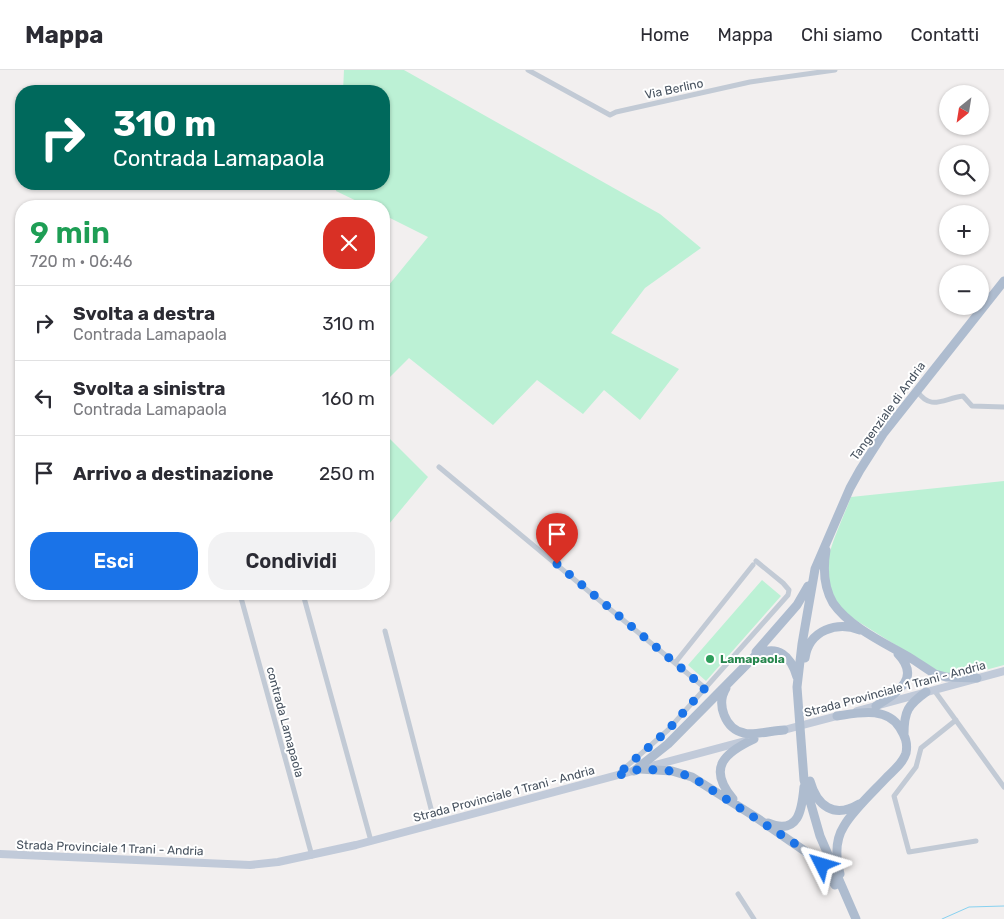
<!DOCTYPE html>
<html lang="it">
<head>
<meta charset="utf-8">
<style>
	body { margin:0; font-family:Rubik,sans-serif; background:#f2f2f3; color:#2b2b33; height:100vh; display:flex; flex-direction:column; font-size:19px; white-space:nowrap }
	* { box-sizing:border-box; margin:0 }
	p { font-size:16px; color:#7c7c81 }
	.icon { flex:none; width:28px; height:28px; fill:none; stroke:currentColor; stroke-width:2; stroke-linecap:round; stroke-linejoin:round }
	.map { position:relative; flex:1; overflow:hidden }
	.details { position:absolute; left:15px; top:130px; width:375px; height:400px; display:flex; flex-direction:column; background:#fff; border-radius:20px; box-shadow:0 1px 4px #0004 }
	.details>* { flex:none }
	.top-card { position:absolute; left:15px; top:15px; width:375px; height:105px; border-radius:20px; box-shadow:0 1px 4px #0004; background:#00695c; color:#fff; overflow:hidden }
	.needle { width:32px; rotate:210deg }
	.buttons { position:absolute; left:939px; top:15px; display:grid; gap:10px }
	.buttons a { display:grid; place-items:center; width:50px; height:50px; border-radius:50%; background:#fff; box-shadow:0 1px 4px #0004; font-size:25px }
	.pin { position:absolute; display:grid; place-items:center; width:42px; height:42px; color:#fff; margin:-51px -21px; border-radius:50% 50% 50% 0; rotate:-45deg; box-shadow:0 0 5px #0007 }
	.pin .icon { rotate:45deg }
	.me { position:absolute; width:55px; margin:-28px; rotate:310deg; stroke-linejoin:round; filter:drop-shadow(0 0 4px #0008) }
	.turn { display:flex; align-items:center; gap:18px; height:105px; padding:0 15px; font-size:22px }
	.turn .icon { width:65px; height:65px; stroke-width:2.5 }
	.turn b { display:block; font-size:35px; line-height:42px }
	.round { display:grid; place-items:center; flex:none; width:52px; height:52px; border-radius:20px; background:#f2f2f3 }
	.head { display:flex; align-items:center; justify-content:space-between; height:85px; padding:0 15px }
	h1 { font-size:30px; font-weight:600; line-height:38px; color:#1e9e55 }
	.action { display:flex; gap:10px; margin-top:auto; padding:10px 15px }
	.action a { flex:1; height:58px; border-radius:20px; background:#1a73e8; color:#fff; font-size:20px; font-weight:600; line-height:58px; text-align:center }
	.action a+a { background:#f2f2f3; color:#2b2b33 }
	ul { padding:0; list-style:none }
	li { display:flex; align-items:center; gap:15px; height:75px; padding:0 15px; border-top:1px solid #e1e1e2 }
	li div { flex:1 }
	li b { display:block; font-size:19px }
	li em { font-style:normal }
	header { display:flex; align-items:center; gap:30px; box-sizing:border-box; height:70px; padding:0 25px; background:#fff; border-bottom:1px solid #e1e1e2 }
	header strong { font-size:24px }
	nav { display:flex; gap:28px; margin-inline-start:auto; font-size:18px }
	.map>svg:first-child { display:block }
	.green { fill:#bcf1d5 }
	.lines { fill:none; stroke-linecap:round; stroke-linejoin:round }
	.stream { stroke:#87d1f0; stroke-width:1 }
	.minor { stroke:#c2cad5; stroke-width:5 }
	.secondary { stroke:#c1cad9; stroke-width:8 }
	.primary { stroke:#aebccf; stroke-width:9 }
	.route { stroke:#1a73e8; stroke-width:9; stroke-dasharray:0 16.2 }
	.leisure-dot { fill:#2e9e5b; stroke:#fff; stroke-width:2 }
	.labels { text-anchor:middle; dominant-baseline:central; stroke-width:4; stroke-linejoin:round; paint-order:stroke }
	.street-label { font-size:12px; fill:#46515e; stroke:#fff }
	.leisure-label { font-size:12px; font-weight:bold; fill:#27864d; stroke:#fff; text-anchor:start }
</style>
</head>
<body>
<header>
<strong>Mappa</strong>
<nav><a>Home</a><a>Mappa</a><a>Chi siamo</a><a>Contatti</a></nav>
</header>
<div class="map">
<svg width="1004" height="849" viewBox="0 0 1004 849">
	<rect width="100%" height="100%" fill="#f2efef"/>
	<path class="green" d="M344 0H404L660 144 701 178 645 218 611 263 679 299 640 350 604 320 583 344 537 310 493 355 409 288 384 313V221L428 167 384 145V136H367L336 121 337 114H384V21H343Z
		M384 363 428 407 384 460Z
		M1004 411V595L967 605 939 602 849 546C838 536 828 521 826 506 824 487 844 446 851 427Z
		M762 510 781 526 706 611 688 595Z"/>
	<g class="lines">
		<path class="stream" d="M942 849 969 837 1004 836"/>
		<path class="minor" d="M528 0 610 45 616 42 750 12 835 0
			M917 321C931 341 942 329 963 326L972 336 1004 337
			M439 397 705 618
			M240 524 312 786
			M303 524 371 771
			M385 561 435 754
			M675 593 753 495
			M934 620 1004 717
			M956 650 921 678 916 697 894 726 909 782 976 771
			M618 704 668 660 788 525 789 520 783 513 756 491
			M738 824 754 849"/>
		<path class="secondary" d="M857 641 1004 601
			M780 661 841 645
			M0 784 250 795 278 792 356 775 745 671"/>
		<path class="primary" d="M826 480C823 498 823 516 833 533 850 558 887 574 912 589 920 594 927 599 935 604L946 607 977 608
			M756 582 797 535 808 516
			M805 588C809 560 837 551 860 560
			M726 618C716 634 725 659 744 663 753 666 774 660 784 660
			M876 636C896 623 922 609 898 584
			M837 646C858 643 887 636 900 658 905 666 908 673 906 683 903 693 894 700 887 707 874 721 853 740 844 756 835 770 836 789 840 804
			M904 664C904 641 908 635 926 622
			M640 699 672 701 692 707 757 748 812 786 822 795 835 815
			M634 701 668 674 756 585C778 574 791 586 797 607
			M810 711C817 736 834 749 859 734
			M733 729C707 698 724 683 754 669
			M768 753C799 766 802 739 804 717
			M856 849 820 766 804 710 797 617 802 574 815 499 850 418 860 400 883 364 1004 211"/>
	</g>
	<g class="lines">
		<path class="route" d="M557 494 705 618 668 660 616 706 640 699 672 701 692 707 800 777 822 795"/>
	</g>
	<circle class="leisure-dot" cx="710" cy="589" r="5"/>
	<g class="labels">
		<g class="street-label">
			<text transform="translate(674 19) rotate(-12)">Via Berlino</text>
			<text transform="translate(888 341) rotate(-54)">Tangenziale di Andria</text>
			<text transform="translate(895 619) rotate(-15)">Strada Provinciale 1 Trani - Andria</text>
			<text transform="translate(285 652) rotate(75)">contrada Lamapaola</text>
			<text transform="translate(504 724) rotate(-15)">Strada Provinciale 1 Trani - Andria</text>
			<text transform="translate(110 778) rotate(2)">Strada Provinciale 1 Trani - Andria</text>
		</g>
		<g class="leisure-label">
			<text x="720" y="589">Lamapaola</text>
		</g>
	</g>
</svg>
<div class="buttons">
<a><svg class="needle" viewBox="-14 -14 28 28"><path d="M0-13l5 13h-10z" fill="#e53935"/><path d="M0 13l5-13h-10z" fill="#7c7c81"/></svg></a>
<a><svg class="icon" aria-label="search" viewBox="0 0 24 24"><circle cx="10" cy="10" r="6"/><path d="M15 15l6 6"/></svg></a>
<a>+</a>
<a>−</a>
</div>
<div class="pin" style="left:557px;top:494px;background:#d93025"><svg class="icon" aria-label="arrive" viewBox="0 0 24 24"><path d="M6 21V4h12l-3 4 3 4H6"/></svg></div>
<svg class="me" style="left:822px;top:795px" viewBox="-20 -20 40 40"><path d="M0-17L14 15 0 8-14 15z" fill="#1a73e8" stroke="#fff" stroke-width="4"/></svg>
<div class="top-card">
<div class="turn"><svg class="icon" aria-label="right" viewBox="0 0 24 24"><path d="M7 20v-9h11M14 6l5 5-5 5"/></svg><div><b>310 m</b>Contrada Lamapaola</div></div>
</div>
<section class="details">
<div class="head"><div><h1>9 min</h1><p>720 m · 06:46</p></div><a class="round" style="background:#d93025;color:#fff"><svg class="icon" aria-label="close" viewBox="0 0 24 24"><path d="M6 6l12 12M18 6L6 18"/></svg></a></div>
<ul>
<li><svg class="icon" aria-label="right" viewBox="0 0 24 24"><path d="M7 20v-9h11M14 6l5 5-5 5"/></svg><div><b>Svolta a destra</b><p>Contrada Lamapaola</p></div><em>310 m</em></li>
<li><svg class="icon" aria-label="left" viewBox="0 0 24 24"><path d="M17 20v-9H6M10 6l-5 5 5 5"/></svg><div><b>Svolta a sinistra</b><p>Contrada Lamapaola</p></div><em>160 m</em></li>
<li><svg class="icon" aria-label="arrive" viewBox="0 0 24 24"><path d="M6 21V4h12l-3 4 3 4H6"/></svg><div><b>Arrivo a destinazione</b></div><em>250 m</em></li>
</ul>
<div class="action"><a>Esci</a><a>Condividi</a></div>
</section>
</div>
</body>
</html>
